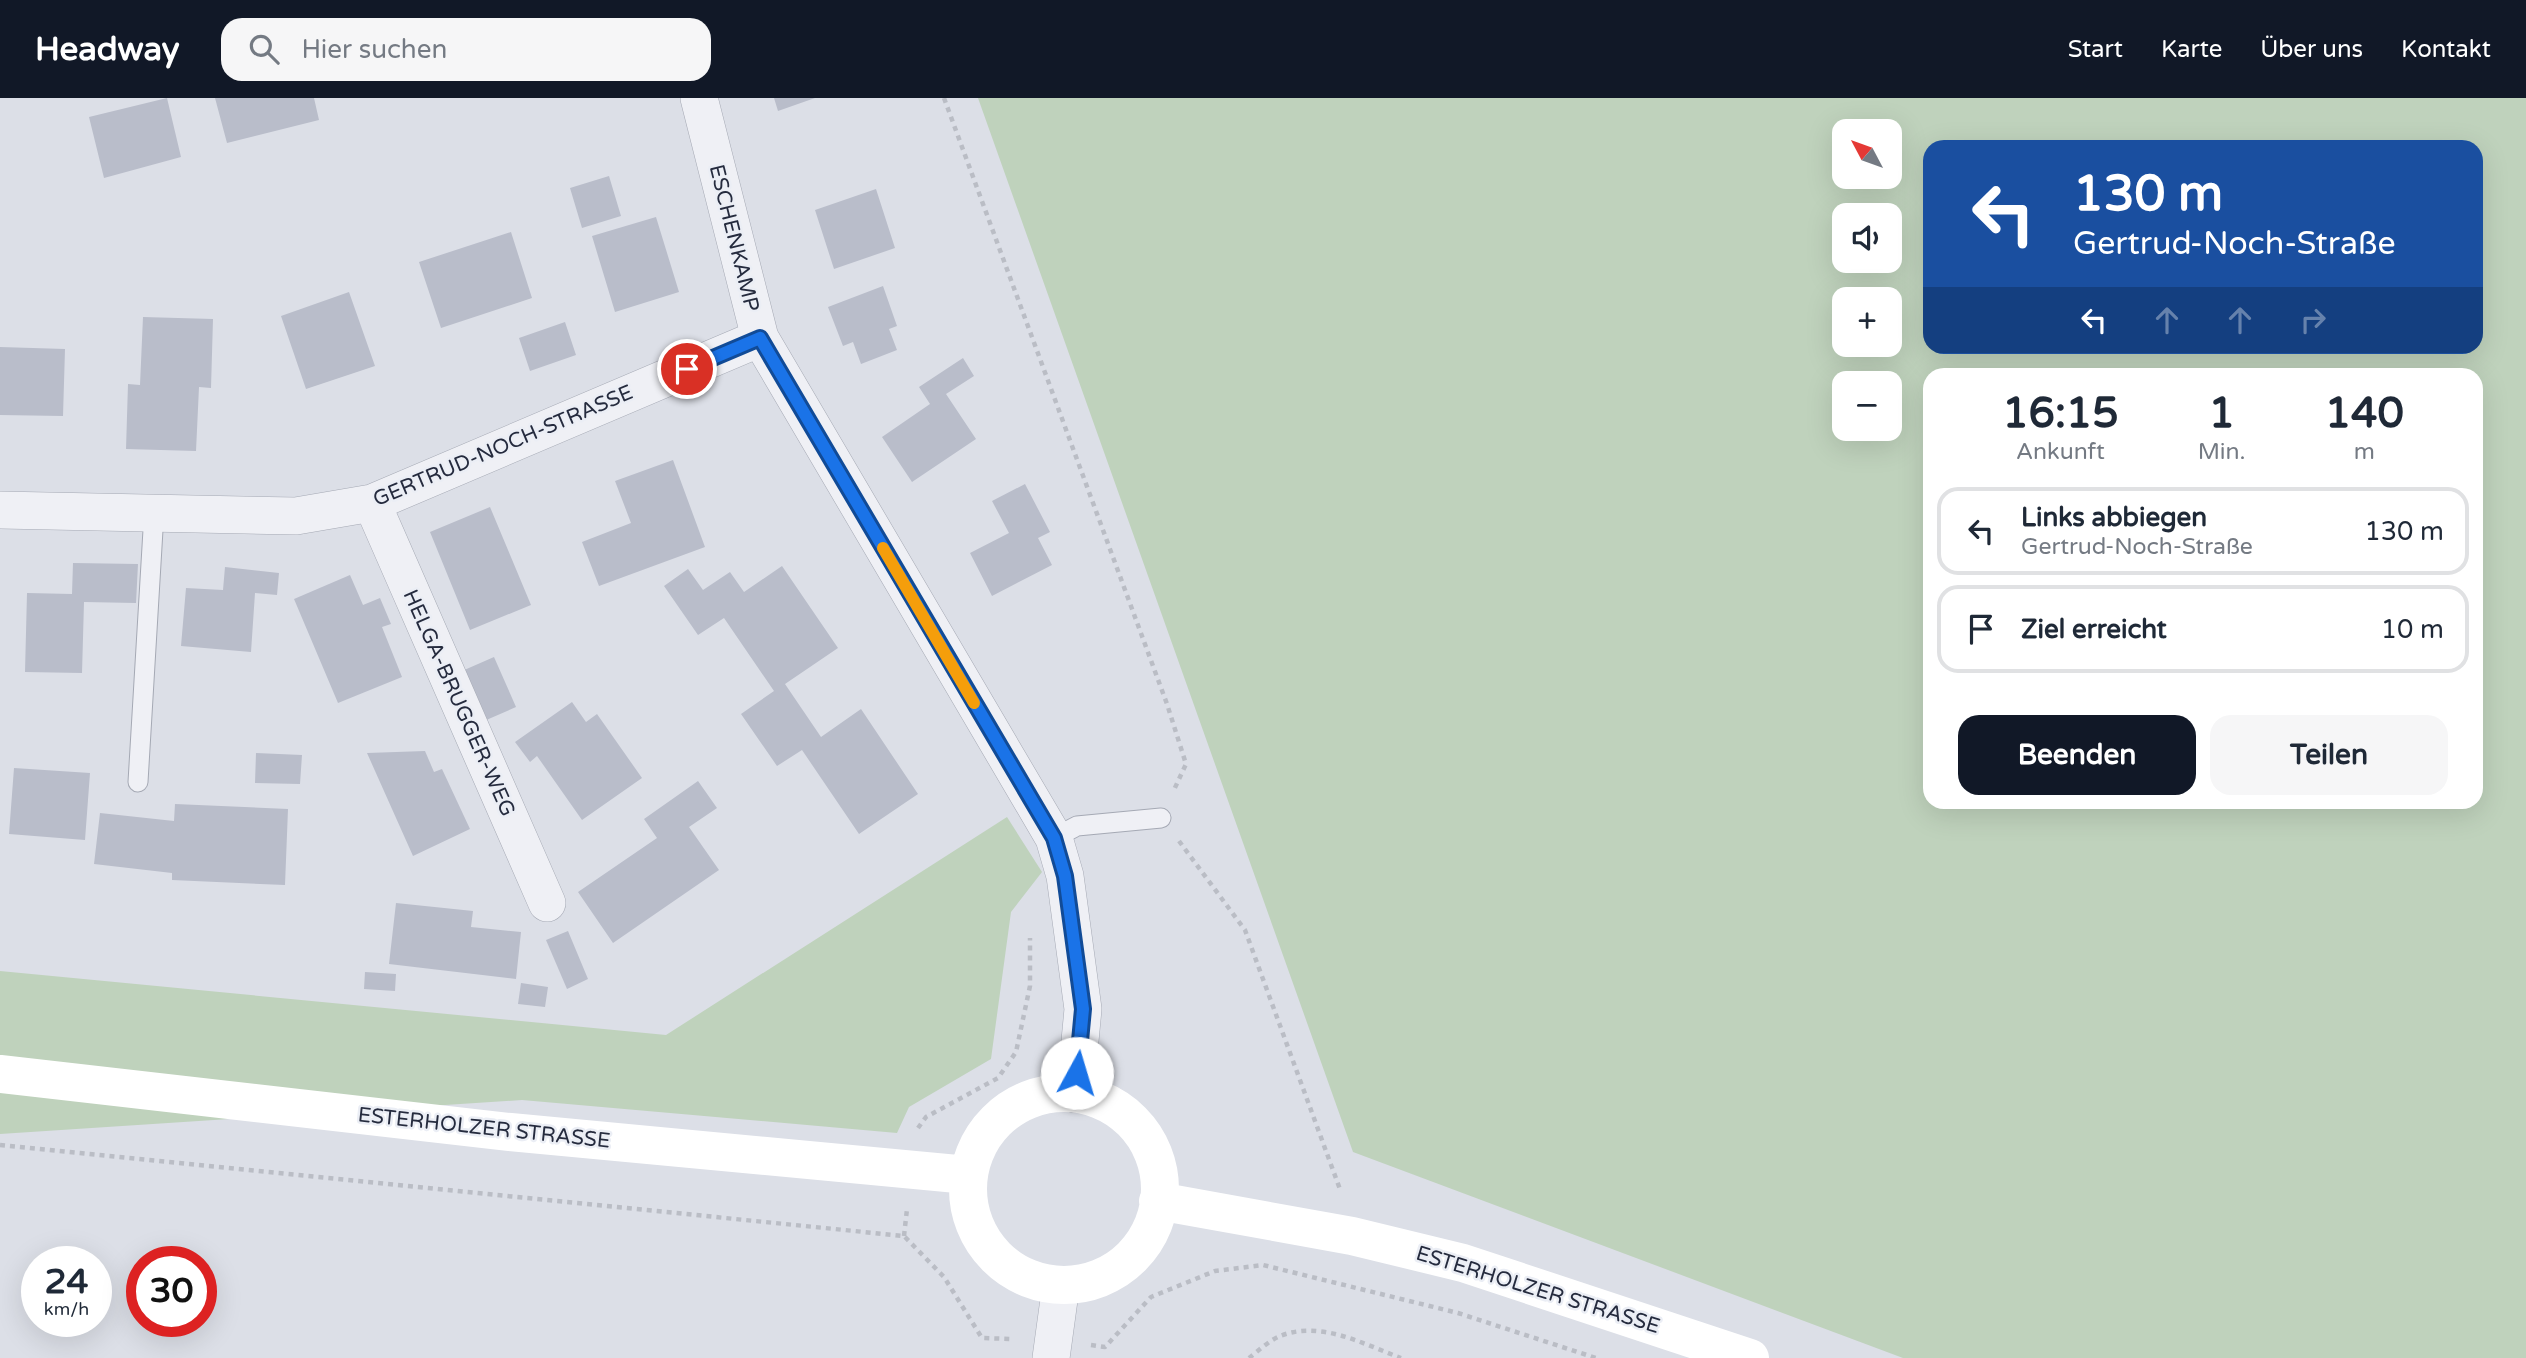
<!DOCTYPE html>
<html lang="de">
<head>
<meta charset="utf-8">
<style>
	body { margin:0; font-family:"Varela Round",sans-serif; background:#f6f6f7; color:#1f2937; height:100vh; display:flex; flex-direction:column; font-size:26px; white-space:nowrap }
	* { box-sizing:border-box; margin:0 }
	p { font-size:23px; color:#747a83 }
	.icon { flex:none; width:38px; height:38px; fill:none; stroke:currentColor; stroke-width:2; stroke-linecap:round; stroke-linejoin:round }
	.map { position:relative; flex:1; overflow:hidden }
	.details { position:absolute; left:1923px; top:270px; width:560px; height:441px; display:flex; flex-direction:column; background:#fff; border-radius:21px; box-shadow:0 7px 28px #0002 }
	.details>* { flex:none }
	.hud { position:absolute; left:1923px; top:42px; width:560px; height:214px; border-radius:21px; box-shadow:0 7px 28px #0002; background:#1a4fa0; color:#fff; overflow:hidden }
	.needle { width:46px; rotate:311deg }
	.tools { position:absolute; left:1832px; top:21px; display:grid; gap:14px }
	.tools a { display:grid; place-items:center; width:70px; height:70px; border-radius:14px; background:#fff; box-shadow:0 7px 28px #0002; font-size:35px }
	.speed { position:absolute; left:21px; top:1148px; display:flex; gap:14px; font-size:35px; font-weight:700; text-align:center }
	.speed>* { display:grid; place-content:center; width:91px; height:91px; border-radius:50%; background:#fff; box-shadow:0 7px 28px #0002; line-height:1 }
	.speed small { font-size:18px; font-weight:400 }
	.speed .limit { border:10px solid #d22; background:#fff; color:#111 }
	.pin { position:absolute; display:grid; place-items:center; width:60px; height:60px; color:#fff; margin:-30px; border:4px solid #fff; border-radius:50%; box-shadow:0 2px 7px #0007 }
	.me { position:absolute; width:77px; margin:-38px; rotate:6deg; stroke-linejoin:round; filter:drop-shadow(0 0 5px #0008) }
	.turn { display:flex; align-items:center; gap:24px; height:147px; padding:0 35px; font-size:32px }
	.turn .icon { width:91px; height:91px; stroke-width:2.5 }
	.turn b { display:block; font-size:49px; line-height:60px }
	.lanes { display:flex; align-items:center; height:66px; padding:0 35px; background:#0003; justify-content:center; gap:35px; direction:ltr }
	.lanes .off { opacity:.35 }
	.eta { display:flex; justify-content:space-evenly; align-items:center; height:119px; text-align:center }
	.eta b { font-size:42px; font-weight:700; line-height:49px }
	.button { display:flex; gap:14px; margin-top:auto; padding:14px 35px }
	.button a { flex:1; height:80px; border-radius:21px; background:#111827; color:#fff; font-size:28px; font-weight:700; line-height:80px; text-align:center }
	.button a+a { background:#f6f6f7; color:#1f2937 }
	ul { padding:0; list-style:none }
	li { display:flex; align-items:center; gap:21px; height:88px; margin:0 14px 10px; padding:0 21px; border:4px solid #e0e1e3; border-radius:21px }
	li div { flex:1 }
	li b { display:block; font-size:26px }
	li em { font-style:normal }
	header { display:flex; align-items:center; gap:42px; box-sizing:border-box; height:98px; padding:0 35px; background:#111827; color:#fff }
	header strong { font-size:33px }
	nav { display:flex; gap:38px; margin-inline-start:auto; font-size:24px }
	.search { width:490px; height:63px; background:#f6f6f7; display:flex; align-items:center; gap:18px; box-sizing:border-box; padding:0 24px; border-radius:21px; color:#747a83; font-size:26px }
	.map>svg:first-child { display:block }
	.green { fill:#bfd2bc; fill-rule:evenodd }
	.building { fill:#b9bdca }
	.lines { fill:none; stroke-linecap:round; stroke-linejoin:round }
	.service-casing { stroke:#a5a9b4; stroke-width:21 }
	.minor-casing { stroke:#a5a9b4; stroke-width:38 }
	.path { stroke:#babdc5; stroke-width:4.5; stroke-dasharray:5 5; stroke-linecap:butt }
	.service { stroke:#eff0f5; stroke-width:19 }
	.minor { stroke:#eff0f5; stroke-width:37 }
	.secondary { stroke:#fff; stroke-width:38 }
	.route-casing { stroke:#114b97; stroke-width:18 }
	.route { stroke:#1a73e8; stroke-width:12 }
	.slow { stroke:#f59e0b; stroke-width:12 }
	.labels { text-anchor:middle; dominant-baseline:central; stroke-width:5; stroke-linejoin:round; paint-order:stroke }
	.street-label { font-size:21px; fill:#252b3e; stroke:#ebeef5 }
</style>
</head>
<body>
<header>
<strong>Headway</strong>
<div class="search"><svg class="icon" aria-label="search" viewBox="0 0 24 24"><circle cx="10" cy="10" r="6"/><path d="M15 15l6 6"/></svg>Hier suchen</div>
<nav><a>Start</a><a>Karte</a><a>Über uns</a><a>Kontakt</a></nav>
</header>
<div class="map">
<svg width="2526" height="1260" viewBox="0 0 2526 1260">
	<rect width="100%" height="100%" fill="#dcdfe7"/>
	<path class="green" d="M978 0H2526V1260H1903L1353 1054ZM1844 33H1890V79H1844ZM1930 49H2476V248H1930ZM1844 117H1890V163H1844ZM1844 201H1890V247H1844ZM1930 276H2476V704H1930ZM1844 285H1890V331H1844Z
		M1007 719 1042 774 1011 814 991 961 909 1009 897 1035 522 1002 0 1036V873L666 937Z"/>
	<path class="building" d="M167 0 181 59 104 80 89 19Z
		M215 0H314L319 22 227 45Z
		M774 0H815L778 13Z
		M609 78 621 118 582 130 570 90Z
		M876 91 895 150 834 171 815 112Z
		M656 119 679 194 615 214 592 138Z
		M511 134 532 200 441 230 419 164Z
		M883 188 897 228 889 231 897 252 861 266 853 244 843 248 828 209Z
		M349 194 375 268 306 291 281 218Z
		M143 219 213 221 211 290 199 289 196 353 126 351 128 286 140 287Z
		M565 224 576 257 530 273 519 240Z
		M0 249 65 251 63 318 0 317Z
		M963 260 974 278 946 296 976 341 912 384 882 339 930 306 919 289Z
		M673 362 705 449 599 488 582 444 631 425 615 383Z
		M1025 386 1050 434 1038 440 1052 467 992 498 970 455 1009 435 992 403Z
		M490 409 531 507 470 532 430 434Z
		M73 465 138 466 136 505 84 504 82 575 25 574 27 495 72 496Z
		M782 468 838 550 785 586 821 639 861 611 918 696 859 736 802 652 777 668 741 616 774 593 724 520 698 537 664 488 688 471 703 492 730 474 744 494Z
		M225 469 279 475 277 497 255 495 251 554 181 548 186 490 223 492Z
		M350 477 363 507 380 500 391 526 382 529 402 579 338 605 294 501Z
		M494 559 516 609 484 623 462 573Z
		M572 604 586 624 597 616 642 680 582 722 537 658 530 664 515 644Z
		M425 653 434 674 442 671 470 731 413 758 367 655Z
		M256 655 302 657 300 686 255 685Z
		M14 670 90 675 85 742 9 736Z
		M698 683 717 710 689 729 719 772 613 845 578 794 657 740 644 721Z
		M175 706 288 711 285 787 172 782V775L94 766 100 715 174 723Z
		M396 805 473 813 471 829 521 834 516 881 389 866Z
		M568 833 588 881 567 891 546 842Z
		M365 874 396 876 395 893 364 891Z
		M521 885 548 889 545 909 518 906Z"/>
	<g class="lines">
		<defs>
			<path id="service" d="M138 684 154 415
				M1054 740 1077 728 1161 720"/>
			<path id="minor" d="M699 0 760 240 1054 740 1065 778 1083 911 1075 996
				M372 405 547 805
				M0 412 296 418 372 405 760 240
				M1051 1260 1061 1187"/>
		</defs>
		<use href="#service" class="service-casing"/>
		<use href="#minor" class="minor-casing"/>
		<path class="path" d="M944 0 1167 606 1186 666 1173 694
			M1179 743 1245 832 1341 1094
			M918 1030 926 1019 998 980 1016 954 1030 888V840
			M0 1047 904 1138 944 1179 982 1240 1013 1241
			M904 1138 907 1111
			M1091 1247 1105 1249 1151 1199 1215 1173 1263 1167 1458 1215 1596 1260
			M1249 1260C1258 1253 1270 1242 1280 1238 1321 1222 1363 1246 1401 1260"/>
		<use href="#service" class="service"/>
		<use href="#minor" class="minor"/>
		<path class="secondary" d="M0 976 510 1034 968 1077
			M968 1091a96 96 0 1 1 192 0a96 96 0 1 1-192 0Z
			M1158 1103 1352 1138 1463 1165 1750 1260"/>
	</g>
	<g class="lines">
		<defs>
			<path id="route" d="M687 271 760 240 1054 740 1065 778 1083 911 1077 975"/>
		</defs>
		<use href="#route" class="route-casing"/>
		<use href="#route" class="route"/>
		<path class="slow" d="M883 450 974 605"/>
	</g>
	<g class="labels">
		<g class="street-label">
			<text transform="translate(734 140) rotate(76)">ESCHENKAMP</text>
			<text transform="translate(503 348) rotate(-23)">GERTRUD-NOCH-STRASSE</text>
			<text transform="translate(459 605) rotate(66)">HELGA-BRUGGER-WEG</text>
			<text transform="translate(484 1030) rotate(6)">ESTERHOLZER STRASSE</text>
			<text transform="translate(1538 1192) rotate(17)">ESTERHOLZER STRASSE</text>
		</g>
	</g>
</svg>
<div class="tools">
<a><svg class="needle" viewBox="-14 -14 28 28"><path d="M0-13l5 13h-10z" fill="#e53935"/><path d="M0 13l5-13h-10z" fill="#747a83"/></svg></a>
<a><svg class="icon" aria-label="sound" viewBox="0 0 24 24"><path d="M4 9h4l5-4v14l-5-4H4zM17 9q2 3 0 6"/></svg></a>
<a>+</a>
<a>−</a>
</div>
<div class="speed"><div>24<small>km/h</small></div><div class="limit">30</div></div>
<div class="pin" style="left:687px;top:271px;background:#d93025"><svg class="icon" aria-label="arrive" viewBox="0 0 24 24"><path d="M6 21V4h12l-3 4 3 4H6"/></svg></div>
<svg class="me" style="left:1077px;top:975px" viewBox="-20 -20 40 40"><circle r="19" fill="#fff"/><path d="M0-13L10 11 0 6-10 11z" fill="#1a73e8"/></svg>
<div class="hud">
<div class="turn"><svg class="icon" aria-label="left" viewBox="0 0 24 24"><path d="M17 20v-9H6M10 6l-5 5 5 5"/></svg><div><b>130 m</b>Gertrud-Noch-Straße</div></div>
<div class="lanes"><svg class="icon" aria-label="left" viewBox="0 0 24 24"><path d="M17 20v-9H6M10 6l-5 5 5 5"/></svg><svg class="icon off" aria-label="ahead" viewBox="0 0 24 24"><path d="M12 20V5M6 11l6-6 6 6"/></svg><svg class="icon off" aria-label="ahead" viewBox="0 0 24 24"><path d="M12 20V5M6 11l6-6 6 6"/></svg><svg class="icon off" aria-label="right" viewBox="0 0 24 24"><path d="M7 20v-9h11M14 6l5 5-5 5"/></svg></div>
</div>
<section class="details">
<div class="eta">
<div><b>16:15</b><p>Ankunft</p></div>
<div><b>1</b><p>Min.</p></div>
<div><b>140</b><p>m</p></div>
</div>
<ul>
<li><svg class="icon" aria-label="left" viewBox="0 0 24 24"><path d="M17 20v-9H6M10 6l-5 5 5 5"/></svg><div><b>Links abbiegen</b><p>Gertrud-Noch-Straße</p></div><em>130 m</em></li>
<li><svg class="icon" aria-label="arrive" viewBox="0 0 24 24"><path d="M6 21V4h12l-3 4 3 4H6"/></svg><div><b>Ziel erreicht</b></div><em>10 m</em></li>
</ul>
<div class="button"><a>Beenden</a><a>Teilen</a></div>
</section>
</div>
</body>
</html>
